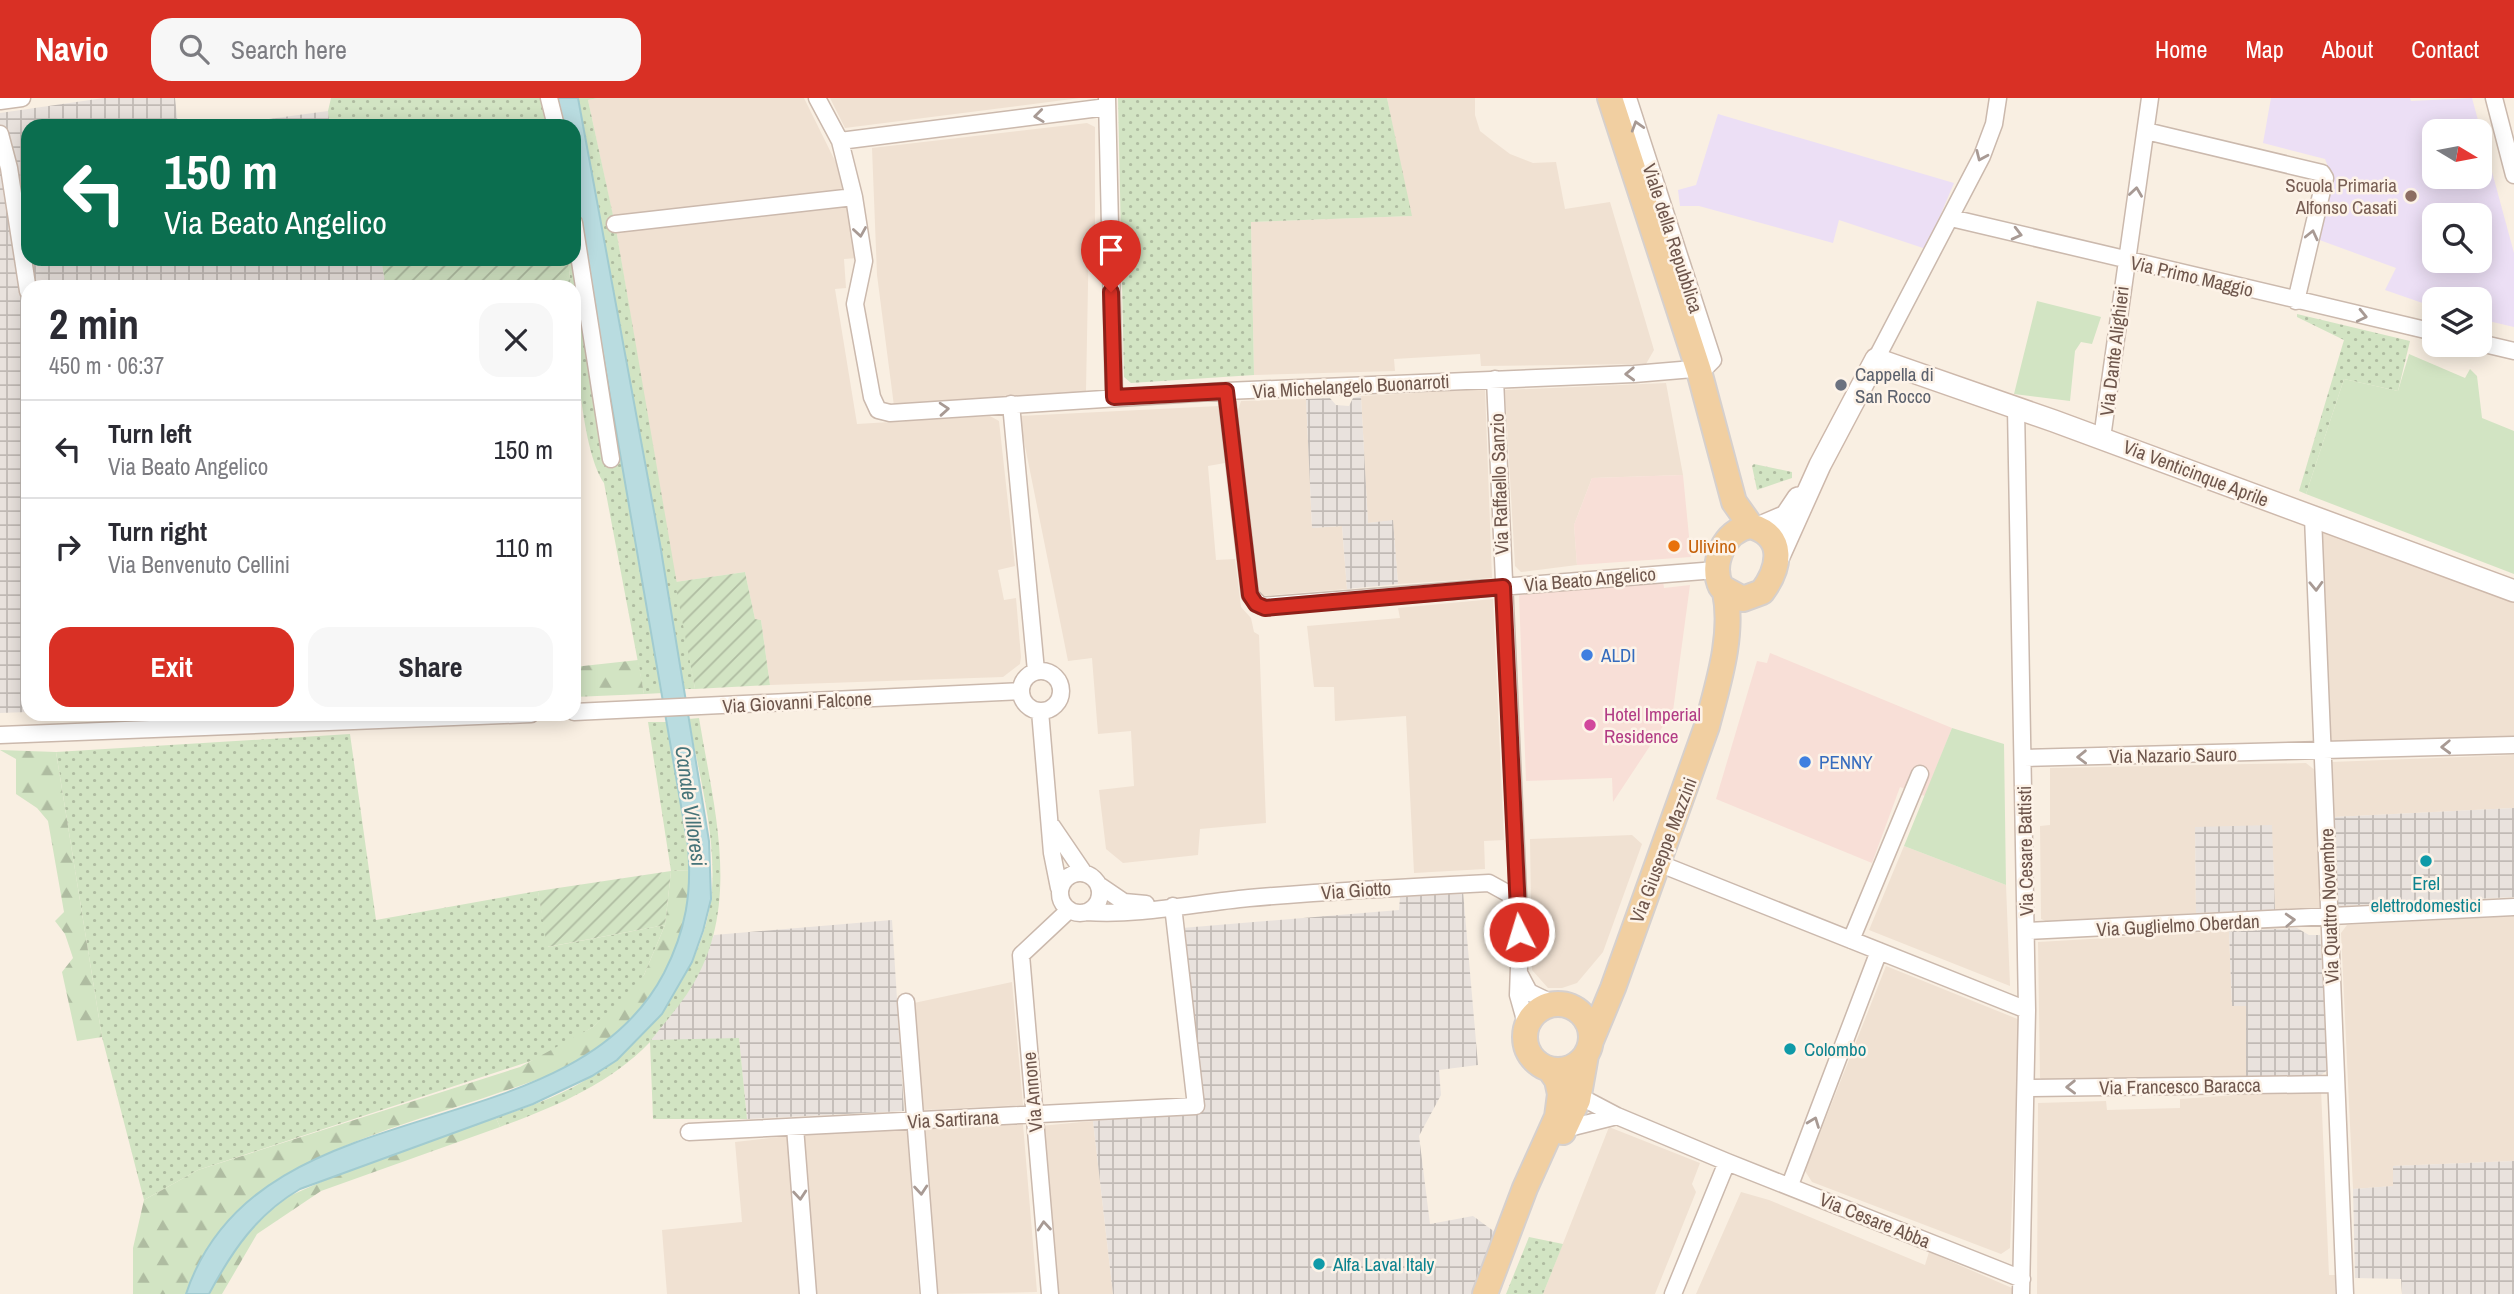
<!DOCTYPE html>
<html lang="en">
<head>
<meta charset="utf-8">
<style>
	body { margin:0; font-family:"Archivo Narrow",sans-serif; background:#f7f7f7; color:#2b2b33; height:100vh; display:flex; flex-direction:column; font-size:26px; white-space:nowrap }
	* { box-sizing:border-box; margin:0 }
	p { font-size:23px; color:#7c7c81 }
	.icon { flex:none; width:38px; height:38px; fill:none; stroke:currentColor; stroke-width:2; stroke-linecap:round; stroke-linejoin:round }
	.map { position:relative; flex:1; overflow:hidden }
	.side { position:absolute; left:21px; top:182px; width:560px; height:441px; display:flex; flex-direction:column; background:#fff; border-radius:21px; box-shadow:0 4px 18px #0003 }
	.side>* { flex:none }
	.banner { position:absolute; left:21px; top:21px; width:560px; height:147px; border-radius:21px; box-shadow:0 4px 18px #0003; background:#0b6e4f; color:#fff; overflow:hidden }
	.needle { width:46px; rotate:100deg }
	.tools { position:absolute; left:2422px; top:21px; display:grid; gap:14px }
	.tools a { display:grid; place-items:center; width:70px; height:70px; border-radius:14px; background:#fff; box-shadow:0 4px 18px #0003; font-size:35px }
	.pin { position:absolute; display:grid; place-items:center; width:60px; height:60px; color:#fff; margin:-72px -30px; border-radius:50% 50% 50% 0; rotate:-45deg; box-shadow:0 0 7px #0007 }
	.pin .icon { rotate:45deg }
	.me { position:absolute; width:77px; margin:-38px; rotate:355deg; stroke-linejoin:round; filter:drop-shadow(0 0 5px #0008) }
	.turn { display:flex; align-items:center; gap:24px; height:147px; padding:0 28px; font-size:32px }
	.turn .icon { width:91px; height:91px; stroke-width:2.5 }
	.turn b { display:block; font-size:49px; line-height:60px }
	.round { display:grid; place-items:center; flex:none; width:74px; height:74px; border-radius:21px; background:#f7f7f7 }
	.headline { display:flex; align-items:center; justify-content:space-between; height:119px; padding:0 28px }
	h1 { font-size:42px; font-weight:700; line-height:52px }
	.action { display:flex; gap:14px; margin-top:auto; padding:14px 28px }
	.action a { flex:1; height:80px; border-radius:21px; background:#d93025; color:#fff; font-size:28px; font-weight:700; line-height:80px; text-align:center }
	.action a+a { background:#f7f7f7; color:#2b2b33 }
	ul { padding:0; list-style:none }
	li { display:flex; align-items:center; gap:21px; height:98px; padding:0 28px; border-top:2px solid #e1e1e2 }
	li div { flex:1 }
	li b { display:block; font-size:26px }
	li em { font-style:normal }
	header { display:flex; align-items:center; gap:42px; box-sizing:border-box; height:98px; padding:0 35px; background:#d93025; color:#fff }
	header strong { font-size:33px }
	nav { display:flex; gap:38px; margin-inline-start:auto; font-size:24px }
	.search { width:490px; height:63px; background:#f7f7f7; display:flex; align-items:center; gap:18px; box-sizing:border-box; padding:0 24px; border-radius:21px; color:#7c7c81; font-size:26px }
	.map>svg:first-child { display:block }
	.residential { fill:#f0e1d2 }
	.commercial { fill:#f8dfd7 }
	.industrial { fill:url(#industrial-grid) }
	.education { fill:#ecdff5; fill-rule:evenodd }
	.grass { fill:url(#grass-dots) }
	.forest { fill:url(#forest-firs) }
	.park { fill:#d2e4c3 }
	.garden { fill:url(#garden-furrows) }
	.water { fill:#b9dce0; stroke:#a1cbd0; stroke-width:2 }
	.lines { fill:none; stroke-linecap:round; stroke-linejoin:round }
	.minor-casing { stroke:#cbb9ad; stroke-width:19 }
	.secondary-casing { stroke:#cdb8ab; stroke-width:24 }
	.primary-casing { stroke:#d6d0cd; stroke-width:28 }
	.minor { stroke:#fff; stroke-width:16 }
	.secondary { stroke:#fff; stroke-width:21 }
	.primary { stroke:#f1cfa1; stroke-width:24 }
	.oneway { stroke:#a89a94 }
	.route-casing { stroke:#8d1f18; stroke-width:18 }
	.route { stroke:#d93025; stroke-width:12 }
	.education-dot { fill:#8d6e63; stroke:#fdf3e8; stroke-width:2.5 }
	.worship-dot { fill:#6b7280; stroke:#fdf3e8; stroke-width:2.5 }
	.food-dot { fill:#e8710a; stroke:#fdf3e8; stroke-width:2.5 }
	.shop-dot { fill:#3f7fe0; stroke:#fdf3e8; stroke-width:2.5 }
	.hotel-dot { fill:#d1479c; stroke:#fdf3e8; stroke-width:2.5 }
	.culture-dot { fill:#0f9aa8; stroke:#fdf3e8; stroke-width:2.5 }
	.labels { text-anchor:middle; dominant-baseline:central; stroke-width:5; stroke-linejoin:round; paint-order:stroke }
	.education-label { font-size:19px; fill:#785e54; stroke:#fdf3e8; text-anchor:end }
	.street-label { font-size:19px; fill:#6e564c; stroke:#fdf3e8 }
	.worship-label { font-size:19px; fill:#5b616d; stroke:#fdf3e8; text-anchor:start }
	.food-label { font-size:19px; fill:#c56008; stroke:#fdf3e8; text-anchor:start }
	.shop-label { font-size:19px; fill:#366cbe; stroke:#fdf3e8; text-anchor:start }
	.hotel-label { font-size:19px; fill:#b23c85; stroke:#fdf3e8; text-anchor:start }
	.culture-label { font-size:19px; fill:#0d838f; stroke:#fdf3e8; text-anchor:start }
	.water-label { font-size:21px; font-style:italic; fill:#457378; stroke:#fdf3e8 }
</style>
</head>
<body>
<header>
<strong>Navio</strong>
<div class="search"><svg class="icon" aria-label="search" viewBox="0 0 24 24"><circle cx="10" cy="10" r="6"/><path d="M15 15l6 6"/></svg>Search here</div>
<nav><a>Home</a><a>Map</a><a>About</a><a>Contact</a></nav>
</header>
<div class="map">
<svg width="2514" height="1196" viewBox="0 0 2514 1196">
	<defs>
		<pattern id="industrial-grid" width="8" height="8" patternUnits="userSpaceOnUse" patternTransform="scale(1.75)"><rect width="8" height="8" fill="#e9e2dd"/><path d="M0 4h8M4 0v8" fill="none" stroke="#c1bab5"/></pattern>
		<pattern id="grass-dots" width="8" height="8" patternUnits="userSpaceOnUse" patternTransform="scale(1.75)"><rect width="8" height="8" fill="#d2e4c3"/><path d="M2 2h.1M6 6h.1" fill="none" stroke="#afbca1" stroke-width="1.8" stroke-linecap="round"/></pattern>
		<pattern id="forest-firs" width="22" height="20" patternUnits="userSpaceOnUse" patternTransform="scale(1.75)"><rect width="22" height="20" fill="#d2e4c3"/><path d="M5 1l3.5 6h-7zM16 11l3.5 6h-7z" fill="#afbca1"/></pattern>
		<pattern id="garden-furrows" width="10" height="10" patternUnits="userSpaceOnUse" patternTransform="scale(1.75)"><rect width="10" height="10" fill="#d2e4c3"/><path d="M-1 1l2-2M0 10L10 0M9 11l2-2" fill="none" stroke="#afbca1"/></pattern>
	</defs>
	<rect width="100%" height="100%" fill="#f9efe2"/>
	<path class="residential" d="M598 0H804L846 85 842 95 614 123 588 2Z
		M830 0H1080L845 30Z
		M1387 0H1475V17L1480 33 1494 44 1510 56 1533 65 1556 64 1565 111 1610 104 1654 252 1646 266 1481 268 1480 256 1394 261 1395 273 1254 277 1251 124 1411 118Z
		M1087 25 1095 29V136L1089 135 1086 293 894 308 877 177 872 50Z
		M848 106 858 160 844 161 846 190 835 191 857 326 990 318 999 323 1015 468 998 472 1004 502 1016 500 1021 559 1020 566 1003 579 770 587 761 522 755 521 745 474 675 484 616 131Z
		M1666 285 1683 377 1592 380 1574 427 1577 467 1521 474 1515 468 1505 292Z
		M1485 291 1492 480 1398 486 1393 423 1368 425 1361 298Z
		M1306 301 1312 430 1342 428 1347 491 1262 498 1256 494 1238 312 1241 303Z
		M1219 308 1225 365 1208 368 1216 462 1235 461 1241 509 1251 520 1254 534 1259 537 1266 725 1200 731 1198 757 1123 765 1106 751 1099 692 1134 688 1131 633 1098 636 1092 560 1068 563 1019 318Z
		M2318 429 2514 501V639L2331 648Z
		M1493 501 1504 742 1484 743 1485 771 1414 775 1406 618 1335 623 1334 589H1314L1307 528 1400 520 1398 510Z
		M2514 657V710L2334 719 2331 664Z
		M2306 665 2316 673 2323 810 2275 812 2273 759 2195 729 2196 815 2050 825 2041 821 2040 728 2050 727V670Z
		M1632 737 1642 746 1603 854 1577 885 1562 890H1548L1532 872 1530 741Z
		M1904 748 2006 787 2010 888 1869 832Z
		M2514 818V1063L2393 1068 2394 1088 2353 1091 2341 835 2347 827Z
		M2229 833 2232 908H2246V980L2046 985 2040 980 2038 844Z
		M1886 868 2020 922 2010 1150 2001 1156 1812 1084 1805 1073Z
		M1012 884 1023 1007 923 1012 914 905Z
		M2321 991 2329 1177H2335V1196H2037L2038 1005 2106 1003 2107 1012 2180 1010V1001Z
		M1093 1023 1113 1196H1054L1040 1028Z
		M1023 1026 1037 1194 936 1196 925 1029Z
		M1609 1029 1700 1065 1692 1086 1696 1094 1655 1196H1543Z
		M902 1030 907 1034 919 1196H815L801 1038 808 1033Z
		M787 1038 799 1196H667L662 1132 742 1124 735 1044Z
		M1741 1094 1769 1102 1925 1167 1929 1154 2012 1190V1196H1696Z"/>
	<path class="commercial" d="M1683 377 1691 459 1577 467 1574 427 1592 380Z
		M1663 483 1664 490 1690 487 1673 613 1613 704 1612 680 1526 683 1519 497Z
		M1770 555 1952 630 1925 698 1900 689 1872 765 1716 701 1757 563 1767 565Z"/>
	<path class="industrial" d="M104 0H175L178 28H28V161H381L386 189H28V614L0 615V15Z
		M328 13 330 28H216Z
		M1361 298 1368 425 1393 422 1398 486 1347 491 1342 428 1312 430 1306 301 1330 300 1336 307 1349 308 1353 300Z
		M2514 710V799L2338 808 2334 719Z
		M2272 727 2275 812 2196 815 2195 729Z
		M1463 793 1478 967 1439 972 1441 997 1419 1038 1430 1126 1473 1118 1499 1137 1472 1196H1113L1093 1023 1201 1011 1182 830 1399 812 1400 799Z
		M892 822 904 1013 747 1021 739 941 650 943 688 894 714 837Z
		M2297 830 2309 837H2320L2329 971 2321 977 2246 980V908H2232L2229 833Z
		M2514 1063V1196H2402L2401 1181 2355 1180 2353 1091 2393 1088V1068Z"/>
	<path class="education" d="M2271 0H2410L2411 3 2472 0 2514 155V229L2480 221V201H2434V209L2385 192 2396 170 2314 140 2330 74 2325 61 2263 45ZM2434 33H2480V79H2434ZM2434 117H2480V163H2434Z
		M1718 16 1954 85 1926 151 1839 122 1833 145 1699 108H1680L1678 92 1696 87Z"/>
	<path class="grass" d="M331 0H557L563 28H330L328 13Z
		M578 0H598L588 2 616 131 695 591H684Z
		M1118 0H1387L1412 118 1251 124 1254 277 1131 285 1124 279Z
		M574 90 663 595 644 596 604 385C580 350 574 234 574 189H571L568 161H574Z
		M2297 216 2410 243 2398 293 2344 281 2306 396 2299 393 2344 242 2297 219Z
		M1754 366 1792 374V380L1757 392 1752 368Z
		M699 620C714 712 744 812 687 896 676 912 663 927 651 942L739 940 747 1021H653L650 944C609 987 554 1009 500 1029L496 1020C527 1009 565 997 593 977 652 935 701 874 711 801 718 743 699 678 689 621Z
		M648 624H669L691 772 671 773Z
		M350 636 376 822 538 793 548 849 665 827 644 877 636 888 593 929 543 959 198 1072 144 1102 102 939 56 654Z
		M1529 1139 1563 1146 1543 1196H1506Z"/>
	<path class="forest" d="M638 562 644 596 574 599V569Z
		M0 652 56 654 102 939 77 943 62 874 73 860 65 836 55 823 64 814 48 723 37 710 16 696V661Z
		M691 772C690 810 682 840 664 874 650 901 629 929 604 947 574 970 534 983 498 995 383 1035 230 1065 186 1196H133V1150L144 1102 198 1072 520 969 593 929 644 877 665 827 671 773Z
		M496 1020 500 1029 321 1093 257 1136 222 1196H209L231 1154 251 1129 285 1100 350 1071Z"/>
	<path class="park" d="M2037 203 2101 219 2092 246 2081 244 2075 253 2070 303 2014 296Z
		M2409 256 2465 280 2470 271 2477 278 2482 320 2514 333V476L2306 396 2344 281 2398 293Z
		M1952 630 2004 646 2006 787 1904 748Z"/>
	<path class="garden" d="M381 161H568L571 189H386Z
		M745 474 755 521 761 522 770 587 695 591 675 484Z
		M671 773 665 827 547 849 538 793Z"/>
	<path class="water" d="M557 0H578L660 446 709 743 711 801 703 833 692 864 662 916 617 962 592 978 533 1006 300 1091C257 1116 232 1153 209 1196H186C256 984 569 1057 664 875 686 832 692 795 688 748L574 90V28H563Z"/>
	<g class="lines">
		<defs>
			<path id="minor" d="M549 0 556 28
				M817 0 840 43 854 99 864 163 855 206 872 299 878 312 890 315 1226 293 1634 276 1705 270 1713 262 1628 0
				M1107 0 1114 299
				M2494 0 2514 77
				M0 3 22 0
				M2146 33 2322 75 2325 80 2296 203
				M0 36 9 70 28 193
				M840 43 1107 9
				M1951 120 2434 234
				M574 125 611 361
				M615 126 854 99
				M2480 245 2514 253
				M1876 261 1982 58 1994 26 1998 0
				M1495 281 1520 841 1518 897 1527 929
				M1226 293 1250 497 1261 508 1716 472
				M1011 306 1036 573
				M2016 310 2027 912 2021 1196
				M2102 340 2150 0
				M2313 419 2345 1196
				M1021 593a20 20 0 1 1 40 0a20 20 0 1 1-40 0Z
				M1040 613 1052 755 1059 790
				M574 614 1021 593
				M0 637 531 616
				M2024 660 2514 647
				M1052 728 1084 775
				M1658 765 2027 912
				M1060 795a20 20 0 1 1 40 0a20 20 0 1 1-40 0Z
				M1099 787 1124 804 1146 806
				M1086 814C1140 818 1195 805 1249 800 1329 793 1409 789 1489 785L1509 796 1515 812
				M2026 833 2514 809
				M1851 842 1920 676
				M1519 875 1529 894 1554 906
				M906 904 929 1196
				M2026 990 2335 986
				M1579 998 1617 1018 1727 1064 2022 1181
				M795 1029 808 1196
				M1565 1031 1617 1018
				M689 1034 1196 1008 1173 808
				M1790 1087 1879 853
				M1050 1196 1021 857 1069 812
				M1673 1196 1727 1064"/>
			<path id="secondary" d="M1758 430 1786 418 1798 400
				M1776 465 1820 367 1876 261 2054 323 2514 493"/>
			<path id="primary" d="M1610 0 1699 273 1734 404 1751 428
				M1751 428C1786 438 1780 470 1762 494L1743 501 1721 489C1710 466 1724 432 1751 428Z
				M1525 939a33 33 0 1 1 66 0a33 33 0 1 1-66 0Z
				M1591 943 1613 890 1707 628C1718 586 1734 537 1725 494
				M1563 1034 1578 1002 1586 957
				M1485 1196 1525 1090 1557 1019 1560 996 1557 982 1550 972"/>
		</defs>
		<use href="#minor" class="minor-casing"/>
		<use href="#secondary" class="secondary-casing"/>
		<use href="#primary" class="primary-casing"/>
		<use href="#minor" class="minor"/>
		<use href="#secondary" class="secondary"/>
		<use href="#primary" class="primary"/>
	</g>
	<defs><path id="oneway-chevron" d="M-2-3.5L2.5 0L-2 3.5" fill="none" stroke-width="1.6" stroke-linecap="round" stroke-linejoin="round" transform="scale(1.75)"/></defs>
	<g class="oneway">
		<use href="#oneway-chevron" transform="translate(1039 18) rotate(173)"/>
		<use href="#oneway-chevron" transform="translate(1637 28) rotate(-107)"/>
		<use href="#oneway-chevron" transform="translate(1981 58) rotate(114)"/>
		<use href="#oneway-chevron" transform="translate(2136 94) rotate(-82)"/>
		<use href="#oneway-chevron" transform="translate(860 134) rotate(81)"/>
		<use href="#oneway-chevron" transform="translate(2017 136) rotate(14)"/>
		<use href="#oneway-chevron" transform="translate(2312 137) rotate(-77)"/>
		<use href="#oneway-chevron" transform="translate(2362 218) rotate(13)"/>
		<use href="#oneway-chevron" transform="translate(1630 276) rotate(178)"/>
		<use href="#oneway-chevron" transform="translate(944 311) rotate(-4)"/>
		<use href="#oneway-chevron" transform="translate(2316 488) rotate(88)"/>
		<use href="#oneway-chevron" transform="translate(2446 649) rotate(178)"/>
		<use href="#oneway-chevron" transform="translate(2082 659) rotate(179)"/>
		<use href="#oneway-chevron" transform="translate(2290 822) rotate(-3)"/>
		<use href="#oneway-chevron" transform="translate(2071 989) rotate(179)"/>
		<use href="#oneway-chevron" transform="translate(1814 1024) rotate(-69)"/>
		<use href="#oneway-chevron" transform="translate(921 1092) rotate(85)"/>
		<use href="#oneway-chevron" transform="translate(800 1097) rotate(85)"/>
		<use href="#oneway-chevron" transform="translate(1044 1128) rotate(-95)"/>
	</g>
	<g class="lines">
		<defs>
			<path id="route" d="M1111 194 1114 299 1226 293 1250 497 1256 506 1265 510 1503 489 1519 834"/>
		</defs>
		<use href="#route" class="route-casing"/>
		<use href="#route" class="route"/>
	</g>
	<circle class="education-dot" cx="2411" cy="98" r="7"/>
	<circle class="worship-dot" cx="1841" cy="287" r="7"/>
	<circle class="food-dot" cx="1674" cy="448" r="7"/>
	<g class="shop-dot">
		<circle cx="1587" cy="557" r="7"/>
		<circle cx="1805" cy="664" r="7"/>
	</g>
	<circle class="hotel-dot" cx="1590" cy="627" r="7"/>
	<g class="culture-dot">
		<circle cx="2426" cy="763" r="7"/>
		<circle cx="1790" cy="951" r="7"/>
		<circle cx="1319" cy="1166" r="7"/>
	</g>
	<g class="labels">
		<g class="education-label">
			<text x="2397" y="87">Scuola Primaria<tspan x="2397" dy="22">Alfonso Casati</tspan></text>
		</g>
		<g class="street-label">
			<text transform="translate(1673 140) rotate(72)">Viale della Repubblica</text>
			<text transform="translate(2192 178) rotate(13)">Via Primo Maggio</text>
			<text transform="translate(2114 253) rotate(-83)">Via Dante Alighieri</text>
			<text transform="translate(1351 288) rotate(-3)">Via Michelangelo Buonarroti</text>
			<text transform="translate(2196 375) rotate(21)">Via Venticinque Aprile</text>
			<text transform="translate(1499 386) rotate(-92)">Via Raffaello Sanzio</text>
			<text transform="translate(1590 481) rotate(-5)">Via Beato Angelico</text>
			<text transform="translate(797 604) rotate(-3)">Via Giovanni Falcone</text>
			<text transform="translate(2173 657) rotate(-1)">Via Nazario Sauro</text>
			<text transform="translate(1663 752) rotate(-69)">Via Giuseppe Mazzini</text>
			<text transform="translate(2025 753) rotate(-91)">Via Cesare Battisti</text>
			<text transform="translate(1356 792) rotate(-4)">Via Giotto</text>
			<text transform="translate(2329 808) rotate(-92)">Via Quattro Novembre</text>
			<text transform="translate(2178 827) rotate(-3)">Via Guglielmo Oberdan</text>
			<text transform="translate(2180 988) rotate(-1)">Via Francesco Baracca</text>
			<text transform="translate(1032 994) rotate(-95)">Via Annone</text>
			<text transform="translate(953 1021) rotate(-3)">Via Sartirana</text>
			<text transform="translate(1875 1122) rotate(22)">Via Cesare Abba</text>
		</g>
		<g class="worship-label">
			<text x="1855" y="276">Cappella di<tspan x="1855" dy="22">San Rocco</tspan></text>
		</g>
		<g class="food-label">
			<text x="1688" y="448">Ulivino</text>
		</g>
		<g class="shop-label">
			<text x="1601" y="557">ALDI</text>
			<text x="1819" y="664">PENNY</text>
		</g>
		<g class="hotel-label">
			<text x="1604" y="616">Hotel Imperial<tspan x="1604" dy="22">Residence</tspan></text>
		</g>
		<g class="culture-label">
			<text x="2426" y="785" text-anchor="middle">Erel<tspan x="2426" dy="22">elettrodomestici</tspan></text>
			<text x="1804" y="951">Colombo</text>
			<text x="1333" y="1166">Alfa Laval Italy</text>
		</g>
		<g class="water-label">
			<text transform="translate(691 708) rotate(82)">Canale Villoresi</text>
		</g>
	</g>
</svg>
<div class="tools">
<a><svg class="needle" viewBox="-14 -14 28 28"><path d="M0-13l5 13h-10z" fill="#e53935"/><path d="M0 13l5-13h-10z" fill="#7c7c81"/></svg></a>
<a><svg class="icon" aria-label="search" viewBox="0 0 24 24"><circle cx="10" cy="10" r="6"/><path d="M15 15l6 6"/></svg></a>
<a><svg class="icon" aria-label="layers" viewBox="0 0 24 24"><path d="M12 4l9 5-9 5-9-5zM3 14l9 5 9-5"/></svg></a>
</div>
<div class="pin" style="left:1111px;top:194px;background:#d93025"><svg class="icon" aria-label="arrive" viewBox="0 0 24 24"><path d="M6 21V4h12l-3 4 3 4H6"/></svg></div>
<svg class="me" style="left:1519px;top:834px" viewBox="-20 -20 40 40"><circle r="17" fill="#d93025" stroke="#fff" stroke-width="3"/><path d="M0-11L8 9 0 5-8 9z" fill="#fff"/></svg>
<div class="banner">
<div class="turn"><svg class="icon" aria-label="left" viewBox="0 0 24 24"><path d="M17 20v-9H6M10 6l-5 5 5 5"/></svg><div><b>150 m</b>Via Beato Angelico</div></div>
</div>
<section class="side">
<div class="headline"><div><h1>2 min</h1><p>450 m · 06:37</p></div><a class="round"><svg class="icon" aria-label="close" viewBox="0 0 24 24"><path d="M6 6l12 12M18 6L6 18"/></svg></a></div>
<ul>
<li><svg class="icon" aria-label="left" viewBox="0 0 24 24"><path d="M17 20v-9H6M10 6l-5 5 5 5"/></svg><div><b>Turn left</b><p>Via Beato Angelico</p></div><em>150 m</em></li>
<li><svg class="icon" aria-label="right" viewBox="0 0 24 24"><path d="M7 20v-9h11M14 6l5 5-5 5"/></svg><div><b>Turn right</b><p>Via Benvenuto Cellini</p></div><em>110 m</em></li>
</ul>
<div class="action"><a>Exit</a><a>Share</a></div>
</section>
</div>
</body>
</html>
